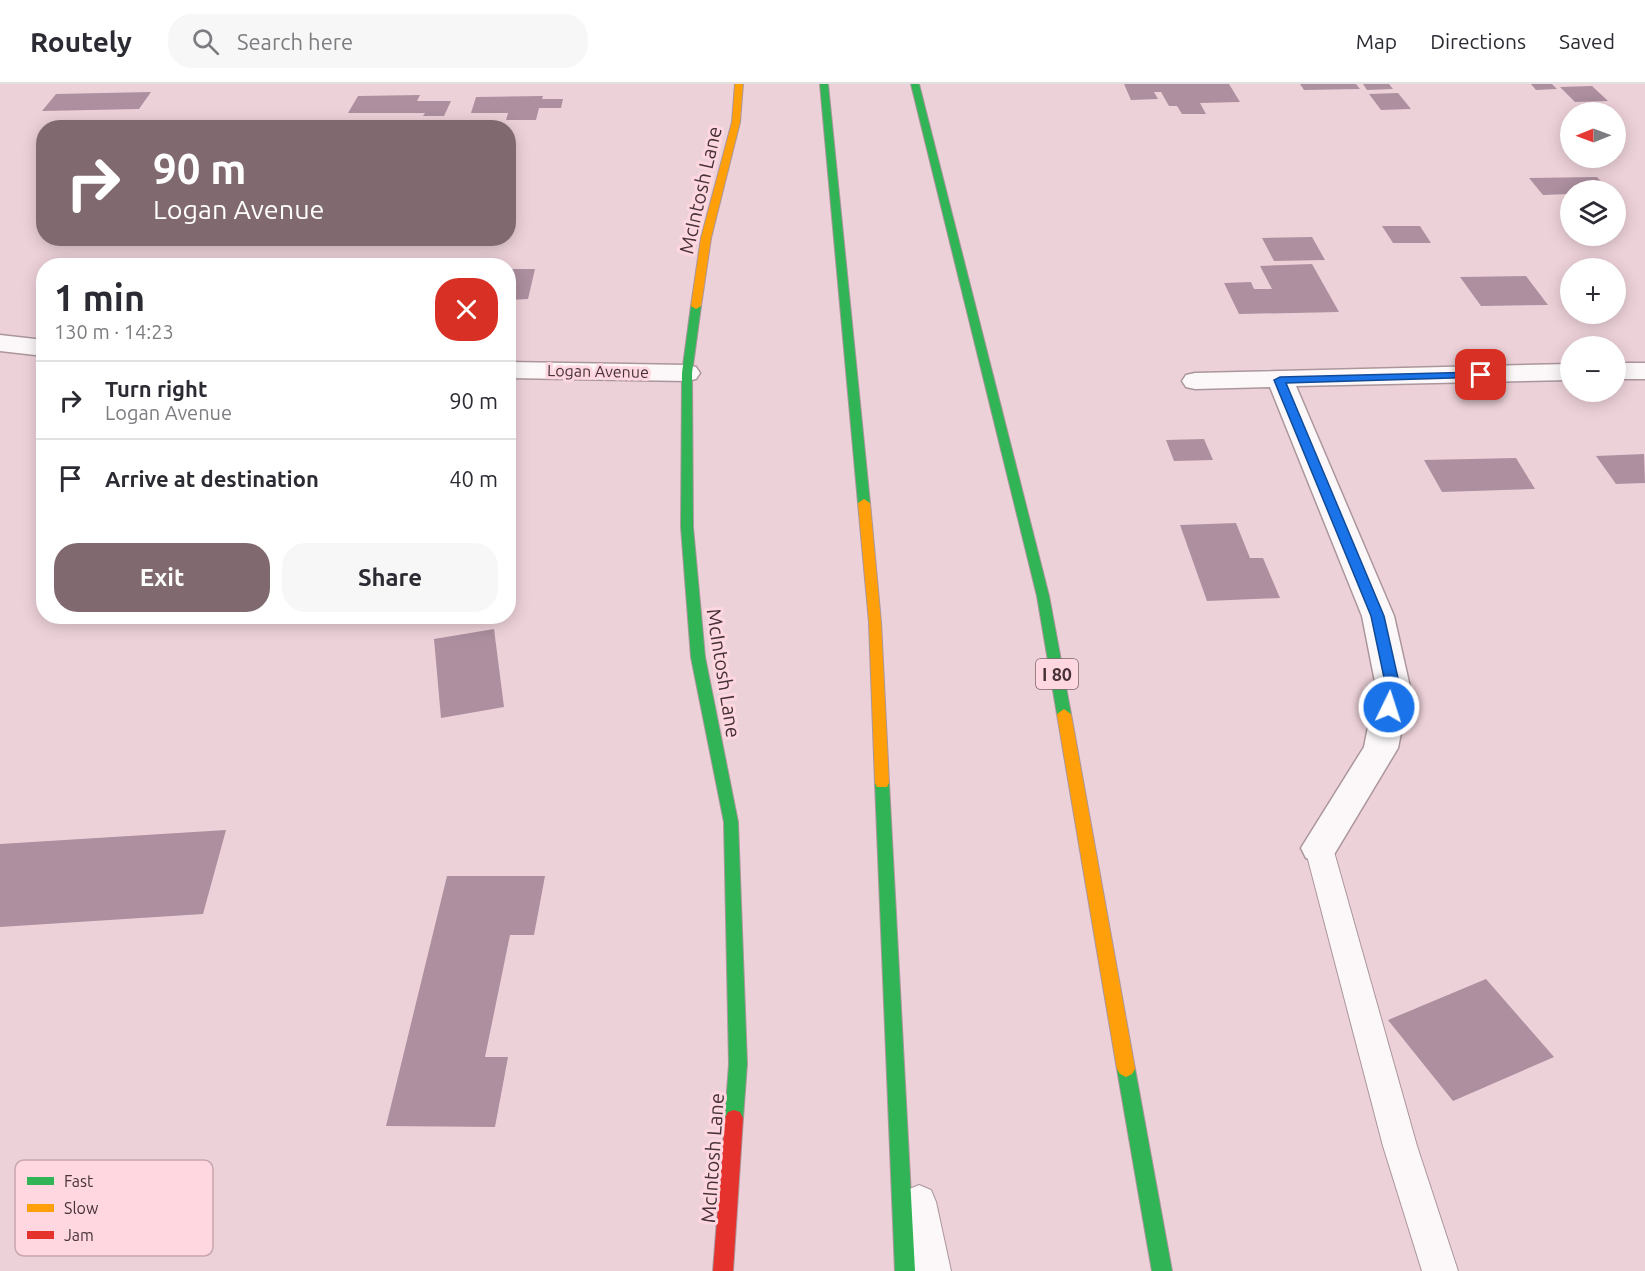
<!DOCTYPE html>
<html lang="en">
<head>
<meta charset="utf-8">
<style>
	body { margin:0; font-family:Ubuntu,sans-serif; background:#f7f7f7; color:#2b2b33; height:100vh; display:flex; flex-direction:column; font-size:22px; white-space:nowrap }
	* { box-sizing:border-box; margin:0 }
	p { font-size:20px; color:#7c7c81 }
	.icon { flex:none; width:33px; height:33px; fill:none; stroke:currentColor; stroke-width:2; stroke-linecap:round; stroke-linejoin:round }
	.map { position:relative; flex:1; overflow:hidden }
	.panel { position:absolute; left:36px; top:174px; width:480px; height:366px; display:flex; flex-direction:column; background:#fff; border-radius:24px; box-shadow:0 3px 15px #0003 }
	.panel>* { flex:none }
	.guide { position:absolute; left:36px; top:36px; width:480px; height:126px; border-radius:24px; box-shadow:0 3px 15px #0003; background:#806a70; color:#fff; overflow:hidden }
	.needle { width:39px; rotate:269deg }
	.fabs { position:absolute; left:1560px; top:18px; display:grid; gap:12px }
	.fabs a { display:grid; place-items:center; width:66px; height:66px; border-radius:50%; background:#fff; box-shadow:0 3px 15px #0003; font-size:30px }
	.pin { position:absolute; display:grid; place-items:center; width:51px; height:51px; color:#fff; margin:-26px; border-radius:12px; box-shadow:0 3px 9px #0006 }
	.me { position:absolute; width:66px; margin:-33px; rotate:4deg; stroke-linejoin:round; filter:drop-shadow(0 0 4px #0008) }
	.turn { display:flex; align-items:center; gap:21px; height:126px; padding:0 18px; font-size:27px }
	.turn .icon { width:78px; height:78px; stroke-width:2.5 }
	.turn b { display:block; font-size:42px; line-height:51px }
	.round { display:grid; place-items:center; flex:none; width:63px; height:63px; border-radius:24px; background:#f7f7f7 }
	.summary { display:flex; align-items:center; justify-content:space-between; height:102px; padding:0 18px }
	h1 { font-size:36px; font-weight:600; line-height:45px }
	.primary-button { display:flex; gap:12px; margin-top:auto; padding:12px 18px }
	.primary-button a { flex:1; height:69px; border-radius:24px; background:#806a70; color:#fff; font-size:24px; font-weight:600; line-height:69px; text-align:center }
	.primary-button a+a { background:#f7f7f7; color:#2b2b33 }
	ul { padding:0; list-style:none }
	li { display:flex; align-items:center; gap:18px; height:78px; padding:0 18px; border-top:2px solid #e1e1e2 }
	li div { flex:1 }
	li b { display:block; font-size:22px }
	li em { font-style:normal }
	header { display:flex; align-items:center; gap:36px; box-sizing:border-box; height:84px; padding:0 30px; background:#fff; border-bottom:2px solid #e1e1e2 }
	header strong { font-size:28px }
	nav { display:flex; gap:33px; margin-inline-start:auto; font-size:21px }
	.search { width:420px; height:54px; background:#f7f7f7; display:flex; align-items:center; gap:15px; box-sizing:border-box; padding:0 21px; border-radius:24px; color:#7c7c81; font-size:22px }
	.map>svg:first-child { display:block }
	.building { fill:#ad8f9f }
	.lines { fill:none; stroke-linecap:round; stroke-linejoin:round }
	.lane-casing { stroke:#ab969c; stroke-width:2 }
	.street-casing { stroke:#ab969c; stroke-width:3 }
	.fast-casing { stroke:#ab969c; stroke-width:2 }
	.slow-casing { stroke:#ab969c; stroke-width:2 }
	.jam-casing { stroke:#ab969c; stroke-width:2 }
	.lane { fill:#fcf8f9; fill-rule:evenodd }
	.street { fill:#fcf8f9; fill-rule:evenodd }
	.fast { fill:#30b455; fill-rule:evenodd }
	.slow { fill:#ff9f0a; fill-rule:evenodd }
	.jam { fill:#e5322d; fill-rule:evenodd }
	.route { fill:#1a73e8; stroke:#114b97; stroke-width:1.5 }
	.labels { text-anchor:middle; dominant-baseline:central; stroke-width:6; stroke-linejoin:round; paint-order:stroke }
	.far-street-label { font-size:16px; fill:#463238; stroke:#ffd7e1 }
	.shield { fill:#ffd7e1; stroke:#7e646b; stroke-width:1.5 }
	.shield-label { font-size:18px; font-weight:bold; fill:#463238 }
	.street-label { font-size:20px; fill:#463238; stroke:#ffd7e1 }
	.key { fill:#ffd7e1; stroke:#c8a6ae; stroke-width:1.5 }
	.key-label { font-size:16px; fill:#463238 }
</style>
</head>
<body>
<header>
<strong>Routely</strong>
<div class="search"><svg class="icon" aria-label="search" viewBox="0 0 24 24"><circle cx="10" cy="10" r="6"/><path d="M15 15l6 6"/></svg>Search here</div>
<nav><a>Map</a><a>Directions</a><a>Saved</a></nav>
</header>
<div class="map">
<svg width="1645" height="1187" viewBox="0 0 1645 1187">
	<rect width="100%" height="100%" fill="#edd1d9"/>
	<path class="building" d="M1124 0H1229L1240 18 1200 19 1206 30H1182L1177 22H1169L1161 8H1154L1158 15 1131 16Z
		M1300 0H1356L1360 5 1304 6Z
		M1363 0H1389L1393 5 1367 6Z
		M1531 0H1552L1557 5 1536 6Z
		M1592 2 1608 17 1575 18 1560 3Z
		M151 8 139 25 42 27 56 10Z
		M1398 9 1411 25 1381 26 1369 10Z
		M420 11 417 17H451L444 32H423L425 29H348L358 12Z
		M543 12 542 15H563L561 24H539L536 36H506L508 29H471L476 13Z
		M1597 93 1609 106H1570V110L1543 111 1529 94Z
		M1382 142H1420L1431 159H1393Z
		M1312 153 1325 176 1274 177 1262 154Z
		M1312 180 1339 228 1239 230 1224 199 1251 198 1254 205H1272L1260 182Z
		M508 185H535L528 215 508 216Z
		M1526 192 1548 221 1481 222 1460 193Z
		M1204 355 1213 376 1174 377 1166 356Z
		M1644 370 1645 399 1616 400 1596 372Z
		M1516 374 1535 405 1442 408 1424 376Z
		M1236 439 1250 474H1263L1280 514 1207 517 1180 441Z
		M494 545 504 623 441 634 434 555Z
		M226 746 203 830 0 843V760Z
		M447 792H545L534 851H510L485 973H508L495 1043 386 1042Z
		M1486 895 1554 973 1453 1017 1388 936Z"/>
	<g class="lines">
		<defs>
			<path id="lane" d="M1319 753 1329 756 1333 764 1417 1062 1458 1187H1422L1383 1062 1305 764 1309 756Z
				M919 1101 931 1106 936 1118 951 1187H915L902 1118 907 1106Z"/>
			<path id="street" d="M0 251 44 256V272L0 267Z
				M508 278 687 281 696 283 700 289 696 295 687 297 508 294Z
				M1616 279H1645V295H1616Z
				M1570 280V296L1296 302 1394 532 1410 603 1398 664 1332 774 1319 778 1306 774 1301 764 1364 663 1376 603 1362 532 1270 303 1195 305 1186 303 1182 297 1186 291 1195 289Z"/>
			<path id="fast" d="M820 0H828L870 419 864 423 858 419Z
				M911 0H919L1049 512 1071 630 1064 635 1057 630 1037 512Z
				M696 219 701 222 692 289 693 443 705 573 738 738 747 980 743 1034 740 1040 734 1042 728 1040 725 1034 729 980 724 738 691 573 681 443 682 289 691 222Z
				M882 694 887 695 889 699 915 1187H895L875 699 877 695Z
				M1126 977 1132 980 1135 985 1172 1187H1152L1117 985 1120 980Z"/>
			<path id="slow" d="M735 0H743L740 38 711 154 701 222 696 225 691 222 701 154 732 38Z
				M864 415 870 419 881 538 889 699 887 703H877L875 699 869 538 858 419Z
				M1064 625 1071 630 1135 985 1132 990 1126 993 1120 990 1117 985 1057 630Z"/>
			<path id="jam" d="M734 1026 740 1028 743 1034 733 1187H713L725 1034 728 1028Z"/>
		</defs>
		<use href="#lane" class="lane-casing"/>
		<use href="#street" class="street-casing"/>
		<use href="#fast" class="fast-casing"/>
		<use href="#slow" class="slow-casing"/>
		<use href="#jam" class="jam-casing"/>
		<use href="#lane" class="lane"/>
		<use href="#street" class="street"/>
		<use href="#fast" class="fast"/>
		<use href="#slow" class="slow"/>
		<use href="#jam" class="jam"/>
	</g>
	<path class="route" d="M1481 288 1486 291 1485 293 1286 299 1384 532 1400 603 1396 623 1389 628 1382 623 1386 603 1371 532 1274 296 1280 293Z"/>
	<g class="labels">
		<g class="far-street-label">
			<text transform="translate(598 287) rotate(1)">Logan Avenue</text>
		</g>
		<rect class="shield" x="1036" y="575" width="42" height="30" rx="4.5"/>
		<g class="shield-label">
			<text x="1057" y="590">I 80</text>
		</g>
		<g class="street-label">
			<text transform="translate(700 106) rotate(-77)">McIntosh Lane</text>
			<text transform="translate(724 589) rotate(81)">McIntosh Lane</text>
			<text transform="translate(712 1074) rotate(-86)">McIntosh Lane</text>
		</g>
	</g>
	<rect x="15" y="1076" width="198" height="96" rx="9" class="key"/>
	<rect x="27" y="1093" width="27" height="8" fill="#30b455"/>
	<rect x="27" y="1120" width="27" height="8" fill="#ff9f0a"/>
	<rect x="27" y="1147" width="27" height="8" fill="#e5322d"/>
	<g class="key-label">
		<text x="64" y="1103">Fast</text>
		<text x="64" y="1130">Slow</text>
		<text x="64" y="1157">Jam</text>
	</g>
</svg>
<div class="fabs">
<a><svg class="needle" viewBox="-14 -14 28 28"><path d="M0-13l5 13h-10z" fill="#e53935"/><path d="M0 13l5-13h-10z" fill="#7c7c81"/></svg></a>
<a><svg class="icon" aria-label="layers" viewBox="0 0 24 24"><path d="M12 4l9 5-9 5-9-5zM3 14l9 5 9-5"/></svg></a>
<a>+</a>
<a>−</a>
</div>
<div class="pin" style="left:1481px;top:291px;background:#d93025"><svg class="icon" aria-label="arrive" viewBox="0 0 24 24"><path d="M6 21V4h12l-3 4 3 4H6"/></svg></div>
<svg class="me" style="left:1389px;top:623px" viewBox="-20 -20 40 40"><circle r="17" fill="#1a73e8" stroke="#fff" stroke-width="3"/><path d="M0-11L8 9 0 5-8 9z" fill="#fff"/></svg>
<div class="guide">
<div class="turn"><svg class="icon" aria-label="right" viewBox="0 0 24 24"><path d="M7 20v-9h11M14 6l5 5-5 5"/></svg><div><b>90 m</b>Logan Avenue</div></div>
</div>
<section class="panel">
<div class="summary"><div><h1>1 min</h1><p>130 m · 14:23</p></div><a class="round" style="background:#d93025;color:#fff"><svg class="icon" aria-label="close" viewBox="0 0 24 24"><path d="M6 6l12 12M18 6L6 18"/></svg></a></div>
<ul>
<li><svg class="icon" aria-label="right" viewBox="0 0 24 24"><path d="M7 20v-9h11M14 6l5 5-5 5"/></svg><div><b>Turn right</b><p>Logan Avenue</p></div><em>90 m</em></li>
<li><svg class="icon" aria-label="arrive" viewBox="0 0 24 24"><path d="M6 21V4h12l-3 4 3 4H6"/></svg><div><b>Arrive at destination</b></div><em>40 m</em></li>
</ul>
<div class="primary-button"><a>Exit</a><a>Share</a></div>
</section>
</div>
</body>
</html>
